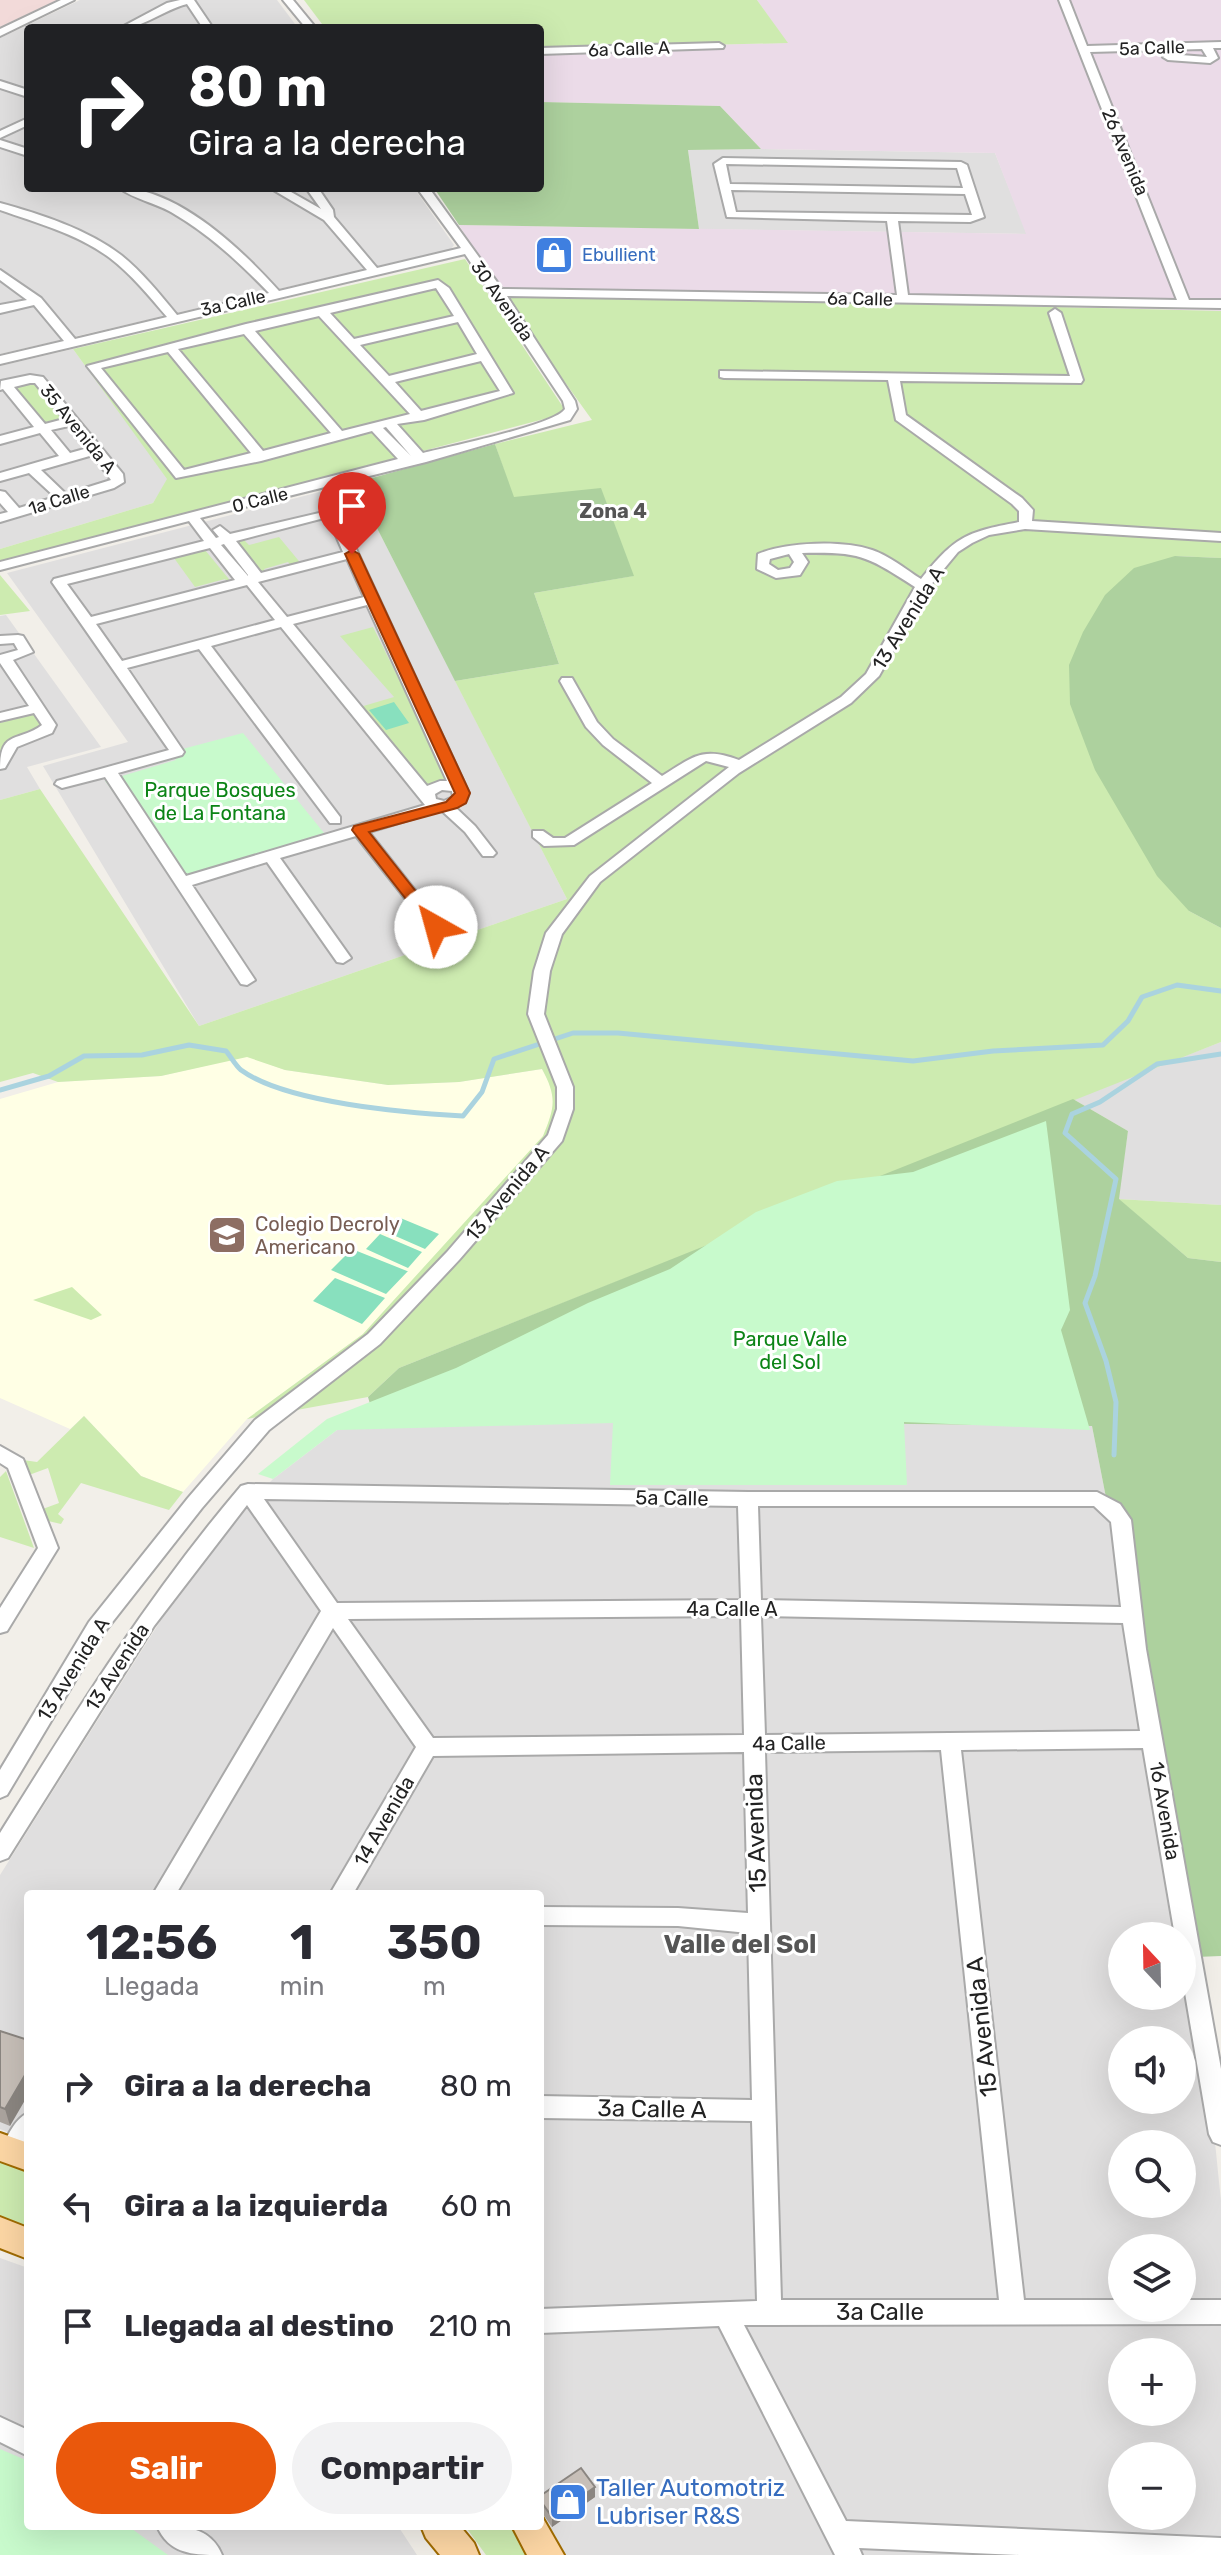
<!DOCTYPE html>
<html lang="es">
<head>
<meta charset="utf-8">
<style>
	body { margin:0; font-family:Rubik,sans-serif; background:#f2f2f3; color:#2b2b33; height:100vh; display:flex; flex-direction:column; font-size:30px; white-space:nowrap }
	* { box-sizing:border-box; margin:0 }
	p { font-size:26px; color:#7c7c81 }
	.icon { flex:none; width:44px; height:44px; fill:none; stroke:currentColor; stroke-width:2; stroke-linecap:round; stroke-linejoin:round }
	.map { position:relative; flex:1; overflow:hidden }
	.details { position:absolute; left:24px; top:1890px; width:520px; height:640px; display:flex; flex-direction:column; background:#fff; border-radius:8px; box-shadow:0 8px 32px #0002 }
	.details>* { flex:none }
	.guide { position:absolute; left:24px; top:24px; width:520px; height:168px; border-radius:8px; box-shadow:0 8px 32px #0002; background:#202124; color:#fff; overflow:hidden }
	.needle { width:52px; rotate:338deg }
	.tools { position:absolute; left:1108px; top:1922px; display:grid; gap:16px }
	.tools a { display:grid; place-items:center; width:88px; height:88px; border-radius:50%; background:#fff; box-shadow:0 8px 32px #0002; font-size:40px }
	.pin { position:absolute; display:grid; place-items:center; width:68px; height:68px; color:#fff; margin:-82px -34px; border-radius:50% 50% 50% 0; rotate:-45deg; box-shadow:0 0 8px #0007 }
	.pin .icon { rotate:45deg }
	.me { position:absolute; width:88px; margin:-44px; rotate:322deg; stroke-linejoin:round; filter:drop-shadow(0 0 6px #0008) }
	.turn { display:flex; align-items:center; gap:28px; height:168px; padding:0 32px; font-size:36px }
	.turn .icon { width:104px; height:104px; stroke-width:2.5 }
	.turn b { display:block; font-size:56px; line-height:68px }
	.eta { display:flex; justify-content:space-evenly; align-items:center; height:136px; text-align:center }
	.eta b { font-size:48px; font-weight:700; line-height:56px }
	.button { display:flex; gap:16px; margin-top:auto; padding:16px 32px }
	.button a { flex:1; height:92px; border-radius:48px; background:#ea580c; color:#fff; font-size:32px; font-weight:700; line-height:92px; text-align:center }
	.button a+a { background:#f2f2f3; color:#2b2b33 }
	ul { padding:0; list-style:none }
	li { display:flex; align-items:center; gap:24px; height:120px; padding:0 32px }
	li div { flex:1 }
	li b { display:block; font-size:30px }
	li em { font-style:normal }
	.map>svg:first-child { display:block }
	.residential { fill:#e0dfdf; fill-rule:evenodd }
	.commercial { fill:#f2dad9 }
	.industrial { fill:#ebdbe8 }
	.education { fill:#ffffe5 }
	.grass { fill:#cdebb0 }
	.forest { fill:#add19e }
	.park { fill:#c8facc }
	.pitch { fill:#88e0be }
	.lines { fill:none; stroke-linecap:round; stroke-linejoin:round }
	.stream { stroke:#aad3df; stroke-width:5 }
	.minor-casing { stroke:#a9a9a9; stroke-width:4 }
	.major-casing { stroke:#a06b00; stroke-width:4 }
	.minor { fill:#fff; fill-rule:evenodd }
	.major { fill:#fcd6a4; fill-rule:evenodd }
	.wall { fill:#aba49e }
	.shaded-wall { fill:#8b8681 }
	.building { fill:#c7bfb8; stroke:#8b8681; stroke-width:2 }
	.route { fill:#ea580c; stroke:#983908; stroke-width:2 }
	.labels { text-anchor:middle; dominant-baseline:central; stroke-width:6; stroke-linejoin:round; paint-order:stroke }
	.far-street-label { font-size:18px; fill:#222; stroke:#fff }
	.far-shop-label { font-size:18px; fill:#366cbe; stroke:#fff; text-anchor:start }
	.far-quarter-label { font-size:20px; font-weight:bold; fill:#555; stroke:#fff }
	.street-label { font-size:20px; fill:#222; stroke:#fff }
	.park-label { font-size:20px; fill:#0c8416; stroke:#fff }
	.education-label { font-size:20px; fill:#785e54; stroke:#fff; text-anchor:start }
	.near-street-label { font-size:24px; fill:#222; stroke:#fff }
	.near-shop-label { font-size:24px; fill:#366cbe; stroke:#fff; text-anchor:start }
	.near-neighbourhood-label { font-size:26px; font-weight:bold; fill:#555; stroke:#fff }
</style>
</head>
<body>
<div class="map">
<svg width="1221" height="2555" viewBox="0 0 1221 2555">
	<rect width="100%" height="100%" fill="#f2efe9"/>
	<path class="residential" d="M80 0H277L298 28H28V188H414L454 245 451 249 0 354V38Z
		M761 149 995 153 1027 234 699 229 688 150Z
		M73 349 168 479 153 503 0 549V366Z
		M354 483 567 899 199 1026 43 766 128 742 7 573Z
		M6 615 101 747 27 767 40 789 0 800V616Z
		M1221 1042V1205L1118 1199 1128 1131 1073 1099Z
		M374 1418 1092 1426 1196 1957 1221 2201V2555H565L540 2507V1894H28V2140L0 2129V1875L207 1547 273 1479 337 1430ZM1122 1936H1182V1996H1122ZM1122 2040H1182V2100H1122ZM1122 2144H1182V2204H1122ZM1122 2248H1182V2308H1122ZM1122 2352H1182V2412H1122ZM1122 2456H1182V2516H1122Z
		M0 2258 28 2268V2526H398L417 2555H0Z"/>
	<path class="commercial" d="M0 0H57L0 27Z"/>
	<path class="industrial" d="M757 0H1221V311L501 293 459 225 1026 234 995 153 761 149 720 106 540 102V49L787 43Z"/>
	<path class="education" d="M247 1056 285 1070 388 1085 459 1082 542 1069 552 1088 554 1110 544 1136 363 1334 247 1419 183 1492 141 1476 84 1416 70 1429 0 1398V1099L58 1082 161 1076Z"/>
	<path class="grass" d="M304 0H757L788 43 540 49V28H325Z
		M465 259 567 413 0 563V549L153 503 167 479 73 349Z
		M501 293 1221 311V558L1175 556 1189 911 1221 928V1042L399 1368 368 1397 247 1419 363 1334 543 1136C555 1107 557 1097 542 1069L459 1082 388 1085 285 1070 247 1057 161 1076 58 1082 33 1073 0 1082V800L40 789 199 1026 567 899 455 681 559 664 534 593 633 576 513 497 495 444 592 420Z
		M37 380 68 421 45 427 13 386Z
		M279 537 303 566 293 568 288 562 264 569 268 575 262 577 236 542 244 540 249 545Z
		M205 550 233 584 229 585 225 579 195 587 174 558Z
		M0 575 30 611 0 615Z
		M373 627 450 782 427 788 360 707 394 697 340 636Z
		M34 713 45 729 9 739 0 752V723Z
		M1118 1199 1221 1205V1262L1188 1258Z
		M72 1287 102 1315 91 1320 33 1300Z
		M84 1416 141 1476 183 1492 169 1510 81 1483 58 1514 64 1519 61 1524 44 1520 40 1510 59 1503 48 1468 29 1475 23 1460 37 1462Z
		M6 1471 34 1548 0 1537V1477Z
		M0 2161 28 2172V2229L0 2217Z
		M465 2526H511L527 2555H486Z"/>
	<path class="forest" d="M540 102 720 106 761 149 688 150 699 229 459 225 434 188H540Z
		M495 444 514 497 601 488 634 576 534 593 559 664 455 681 354 483Z
		M1175 556 1221 558V928L1189 911 1157 876 1095 770 1070 704 1069 665 1083 632 1105 595 1134 568Z
		M1073 1099 1128 1131 1119 1199 1188 1258 1221 1262V1956L1196 1957 1092 1426 374 1418 368 1397 399 1368Z"/>
	<path class="park" d="M243 733 324 833 176 878 105 781 176 760 171 752Z
		M1046 1121 1070 1310 1061 1330 1090 1430 904 1422 907 1485H610L613 1423 337 1430 273 1479 258 1474 327 1419 456 1368 588 1303 670 1269 756 1212 837 1181 913 1172Z
		M0 2449 28 2461V2526H128L168 2555H0Z"/>
	<path class="pitch" d="M394 702 409 723 386 730 369 710Z
		M398 1217 439 1234 425 1249 384 1231Z
		M380 1234 422 1252 408 1268 366 1249Z
		M352 1249 407 1271H408L386 1294 331 1270Z
		M335 1278 385 1298 362 1324 313 1301Z"/>
	<g class="lines">
		<path class="stream" d="M0 1090 49 1076 84 1056 142 1055 189 1045 226 1051C231 1057 236 1066 241 1070 286 1103 407 1113 463 1116L482 1092 494 1059 573 1033H618L913 1061 993 1051 1103 1045 1128 1021 1142 997 1177 985 1221 991
			M1114 1455 1116 1402 1106 1361 1085 1303 1095 1276 1116 1179 1065 1133 1072 1114 1100 1102 1157 1064 1221 1054"/>
		<defs>
			<path id="minor" d="M61 0H74L0 36V29Z
				M180 0H194L213 28H203L187 4C163 10 144 28 120 28L167 3Z
				M283 0H293L316 28H306Z
				M1059 0H1069L1087 46 1221 42V48H1213L1218 58 1210 63 1168 60 1163 57 1168 54 1207 57 1202 49 1090 52 1189 300H1221V308L507 296 575 401 577 409 570 420 426 462 200 518 216 538 219 537 213 530 220 526 230 534 366 502V508L340 514 469 793 465 803 455 807 475 826 496 853 493 856H483L465 832 441 810 369 832 444 927 436 932 430 930 356 836 280 858 351 958 343 963 337 962 267 862 192 885 255 980 247 985 241 984 105 777 62 788 55 784 57 781 169 750 52 582 54 579 204 541 189 521 0 570V562L398 459 372 431 261 461 176 478 87 366 246 324 438 280 449 288 513 393 424 420 397 424 423 453C447 447 555 425 565 409L563 401 465 254 0 364V356L64 341 34 305 0 313V305L27 300 0 280V270L41 298 75 339 167 317C149 296 132 275 110 258 78 234 37 223 0 210V203C40 214 87 229 121 255 142 272 160 294 177 315L269 293C239 262 209 234 171 212 155 203 134 199 119 188 178 188 242 250 279 291L367 270 324 220 270 188H284L321 209 306 188H318L333 210 334 217 377 268 461 248 417 188H429L502 289 897 295 887 221 727 217 714 164 723 158 961 162 967 165 984 217 970 222 898 221 908 295 1177 300ZM726 164 957 168 963 188 730 184ZM731 190 965 194 972 215 736 212ZM436 288 454 316 354 339 330 313ZM319 316 410 414 342 431 255 331ZM458 322 477 354 389 376 360 345ZM244 334 331 433 263 451 178 349ZM168 352 251 453 184 470 101 368ZM481 361 500 391 421 411 395 382ZM386 427 411 456 383 428ZM328 517 343 552 261 573 236 541ZM224 544 248 575V576L221 545ZM210 548 235 580 91 617 67 584ZM347 559 364 597 287 617 258 582ZM247 585 275 620 122 661 96 624ZM367 605 447 781H440L427 786 293 624ZM281 627 425 805 186 876 118 773 182 755 184 752 127 668 199 649 330 823H340V817L211 646ZM442 790 452 791 453 797 444 801 436 799 435 794Z
				M719 43 724 46 723 48 540 54V48Z
				M0 81 28 90V97L0 88Z
				M28 118V125L0 138V131Z
				M0 140 28 149V156L0 147Z
				M1055 309 1061 313 1083 380 1081 383 900 381 906 415 1022 498 1033 510 1032 521 1221 533V541L1025 529 989 535 972 543 958 552 929 587 879 676 851 703 739 773 600 882 562 934 550 971 544 1014 573 1087V1109L562 1141 459 1260 380 1344 269 1430 202 1508 103 1634 7 1795 0 1798V1770L89 1622 188 1498 255 1420 368 1334 447 1252 548 1135 557 1109V1087L528 1014 534 971 546 933 590 876 729 767 706 761 574 845 544 846 533 837V831H543L553 838H565L652 783 603 745 586 727 560 681 562 678H572L597 722 613 739 662 776C693 757 702 746 739 760L841 697 866 674 915 587C866 556 862 552 802 553L808 562 800 575 776 578 757 569 758 554C787 542 843 540 872 550 890 556 905 569 921 579 955 537 965 532 1019 522V511L1012 504 896 420 888 380 724 378 720 377V371L1070 376 1049 313ZM789 554 794 562 790 568 778 570 769 564 770 559Z
				M30 375 43 377 123 474 124 482 114 488 0 522V514L8 512 0 503V491L5 492 19 508 55 497 29 473 0 481V473L59 456 40 433 0 444V436L34 427 3 389 0 390 1 381ZM30 383H35L64 419 45 424 14 387ZM69 426 88 448 70 453 51 430ZM93 455 111 480 66 494 41 470Z
				M18 635 23 636 33 652 13 660 56 725 52 733 17 747 5 768 0 769C0 729 18 743 42 725L34 713 0 721V713L29 706 0 663V655L18 650 14 643 0 644V636Z
				M0 1446 23 1459 58 1548 7 1631 0 1633V1608L38 1548 8 1468 0 1463Z
				M248 1484 748 1492H1097L1120 1504 1131 1520 1146 1649 1221 2069V2145L1213 2142 1209 2134 1182 1975V1936H1175L1143 1748 961 1750 1024 2300H1122V2308H1182V2300H1221V2324L744 2325 846 2521 1221 2538V2555H1019L859 2548 862 2555H835L719 2326 540 2333V2309L757 2301 752 2121 540 2118V2096L752 2100 748 1933 678 1926 540 1925V1907L678 1908 748 1913 744 1752 433 1756 353 1894H330L416 1747 333 1628 176 1894H153L321 1611 247 1505 154 1626 8 1858 0 1861V1833C75 1713 149 1594 241 1486ZM264 1499 738 1506 741 1600 337 1603ZM758 1506H1094L1111 1522 1121 1607 761 1600ZM741 1616 744 1735 433 1738 348 1619ZM761 1616 1123 1623 1140 1731 765 1735ZM941 1750 999 2300H781L765 1752Z
				M28 2113C28 2132 32 2155 12 2163L4 2160 0 2152C6 2139 14 2119 28 2113Z
				M0 2417 28 2430V2456L0 2442Z
				M157 2526C184 2526 210 2526 222 2555 195 2555 169 2555 157 2526Z"/>
			<path id="major" d="M0 2133 28 2143V2171L0 2161Z
				M0 2217 28 2228V2259L0 2248Z
				M540 2513 564 2555H527L512 2526H540Z
				M421 2526H460L474 2543 479 2555H440L426 2538Z"/>
		</defs>
		<use href="#minor" class="minor-casing"/>
		<use href="#major" class="major-casing"/>
		<use href="#minor" class="minor"/>
		<use href="#major" class="major"/>
	</g>
	<path class="wall" d="M0 2031 10 2126 0 2122Z
		M595 2487V2497L552 2527 540 2510V2496Z"/>
	<path class="shaded-wall" d="M28 2070V2095L10 2126 5 2109Z
		M595 2487V2497L552 2527V2517Z"/>
	<path class="building" d="M0 2031 28 2040V2070L5 2109 0 2107Z
		M581 2468 595 2487 552 2517 540 2500V2496Z"/>
	<path class="route" d="M352 550 359 554 470 793 466 803 457 808 369 832 444 927 436 932 431 931 352 830 354 826 446 802 455 793 345 554Z"/>
	<defs>
		<symbol id="shop-square" viewBox="-11 -11 22 22"><rect x="-9" y="-9" width="18" height="18" rx="4" fill="#3f7fe0" stroke="#fff"/><path d="M-5-2.5h2.3a2.7 3.5 0 0 1 5.4 0H5L5.5 6h-11ZM-1.5-2.5h3a1.5 2.3 0 0 0-3 0Z" fill="#fff"/></symbol>
		<symbol id="school-square" viewBox="-11 -11 22 22"><rect x="-9" y="-9" width="18" height="18" rx="4" fill="#8d6e63" stroke="#fff"/><path d="M0-5L7-2L0 1L-7-2ZM-4 1L0 2.5L4 1V4Q0 6-4 4Z" fill="#fff"/></symbol>
	</defs>
	<g fill-rule="evenodd">
		<use href="#shop-square" x="532" y="233" width="44" height="44"/>
		<use href="#school-square" x="205" y="1213" width="44" height="44"/>
		<use href="#shop-square" x="546" y="2480" width="44" height="44"/>
	</g>
	<g class="labels">
		<g class="far-street-label">
			<text transform="translate(1152 48) rotate(-2)">5a Calle</text>
			<text transform="translate(629 49) rotate(-2)">6a Calle A</text>
			<text transform="translate(1125 152) rotate(67)">26 Avenida</text>
			<text transform="translate(860 299) rotate(1)">6a Calle</text>
			<text transform="translate(502 301) rotate(55)">30 Avenida</text>
			<text transform="translate(233 303) rotate(-13)">3a Calle</text>
			<text transform="translate(78 429) rotate(51)">35 Avenida A</text>
			<text transform="translate(59 500) rotate(-17)">1a Calle</text>
			<text transform="translate(260 500) rotate(-14)">0 Calle</text>
		</g>
		<g class="far-shop-label">
			<text x="582" y="255">Ebullient</text>
		</g>
		<g class="far-quarter-label">
			<text x="613" y="511">Zona 4</text>
		</g>
		<g class="street-label">
			<text transform="translate(908 618) rotate(-58)">13 Avenida A</text>
			<text transform="translate(507 1193) rotate(-50)">13 Avenida A</text>
			<text transform="translate(672 1498) rotate(1)">5a Calle</text>
			<text x="732" y="1609">4a Calle A</text>
			<text transform="translate(117 1667) rotate(-57)">13 Avenida</text>
			<text transform="translate(73 1669) rotate(-58)">13 Avenida A</text>
			<text transform="translate(789 1743) rotate(-1)">4a Calle</text>
			<text transform="translate(1165 1811) rotate(80)">16 Avenida</text>
			<text transform="translate(384 1821) rotate(-60)">14 Avenida</text>
		</g>
		<g class="park-label">
			<text x="220" y="790">Parque Bosques<tspan x="220" dy="23">de La Fontana</tspan></text>
			<text x="790" y="1339">Parque Valle<tspan x="790" dy="23">del Sol</tspan></text>
		</g>
		<g class="education-label">
			<text x="255" y="1224">Colegio Decroly<tspan x="255" dy="23">Americano</tspan></text>
		</g>
		<g class="near-street-label">
			<text transform="translate(756 1833) rotate(-92)">15 Avenida</text>
			<text transform="translate(982 2027) rotate(-96)">15 Avenida A</text>
			<text transform="translate(652 2109) rotate(1)">3a Calle A</text>
			<text x="880" y="2312">3a Calle</text>
		</g>
		<g class="near-shop-label">
			<text x="596" y="2488">Taller Automotriz<tspan x="596" dy="28">Lubriser R&amp;S</tspan></text>
		</g>
		<g class="near-neighbourhood-label">
			<text x="740" y="1944">Valle del Sol</text>
		</g>
	</g>
</svg>
<div class="tools">
<a><svg class="needle" viewBox="-14 -14 28 28"><path d="M0-13l5 13h-10z" fill="#e53935"/><path d="M0 13l5-13h-10z" fill="#7c7c81"/></svg></a>
<a><svg class="icon" aria-label="sound" viewBox="0 0 24 24"><path d="M4 9h4l5-4v14l-5-4H4zM17 9q2 3 0 6"/></svg></a>
<a><svg class="icon" aria-label="search" viewBox="0 0 24 24"><circle cx="10" cy="10" r="6"/><path d="M15 15l6 6"/></svg></a>
<a><svg class="icon" aria-label="layers" viewBox="0 0 24 24"><path d="M12 4l9 5-9 5-9-5zM3 14l9 5 9-5"/></svg></a>
<a>+</a>
<a>−</a>
</div>
<div class="pin" style="left:352px;top:554px;background:#d93025"><svg class="icon" aria-label="arrive" viewBox="0 0 24 24"><path d="M6 21V4h12l-3 4 3 4H6"/></svg></div>
<svg class="me" style="left:436px;top:927px" viewBox="-20 -20 40 40"><circle r="19" fill="#fff"/><path d="M0-13L10 11 0 6-10 11z" fill="#ea580c"/></svg>
<div class="guide">
<div class="turn"><svg class="icon" aria-label="right" viewBox="0 0 24 24"><path d="M7 20v-9h11M14 6l5 5-5 5"/></svg><div><b>80 m</b>Gira a la derecha</div></div>
</div>
<section class="details">
<div class="eta">
<div><b>12:56</b><p>Llegada</p></div>
<div><b>1</b><p>min</p></div>
<div><b>350</b><p>m</p></div>
</div>
<ul>
<li><svg class="icon" aria-label="right" viewBox="0 0 24 24"><path d="M7 20v-9h11M14 6l5 5-5 5"/></svg><div><b>Gira a la derecha</b></div><em>80 m</em></li>
<li><svg class="icon" aria-label="left" viewBox="0 0 24 24"><path d="M17 20v-9H6M10 6l-5 5 5 5"/></svg><div><b>Gira a la izquierda</b></div><em>60 m</em></li>
<li><svg class="icon" aria-label="arrive" viewBox="0 0 24 24"><path d="M6 21V4h12l-3 4 3 4H6"/></svg><div><b>Llegada al destino</b></div><em>210 m</em></li>
</ul>
<div class="button"><a>Salir</a><a>Compartir</a></div>
</section>
</div>
</body>
</html>
